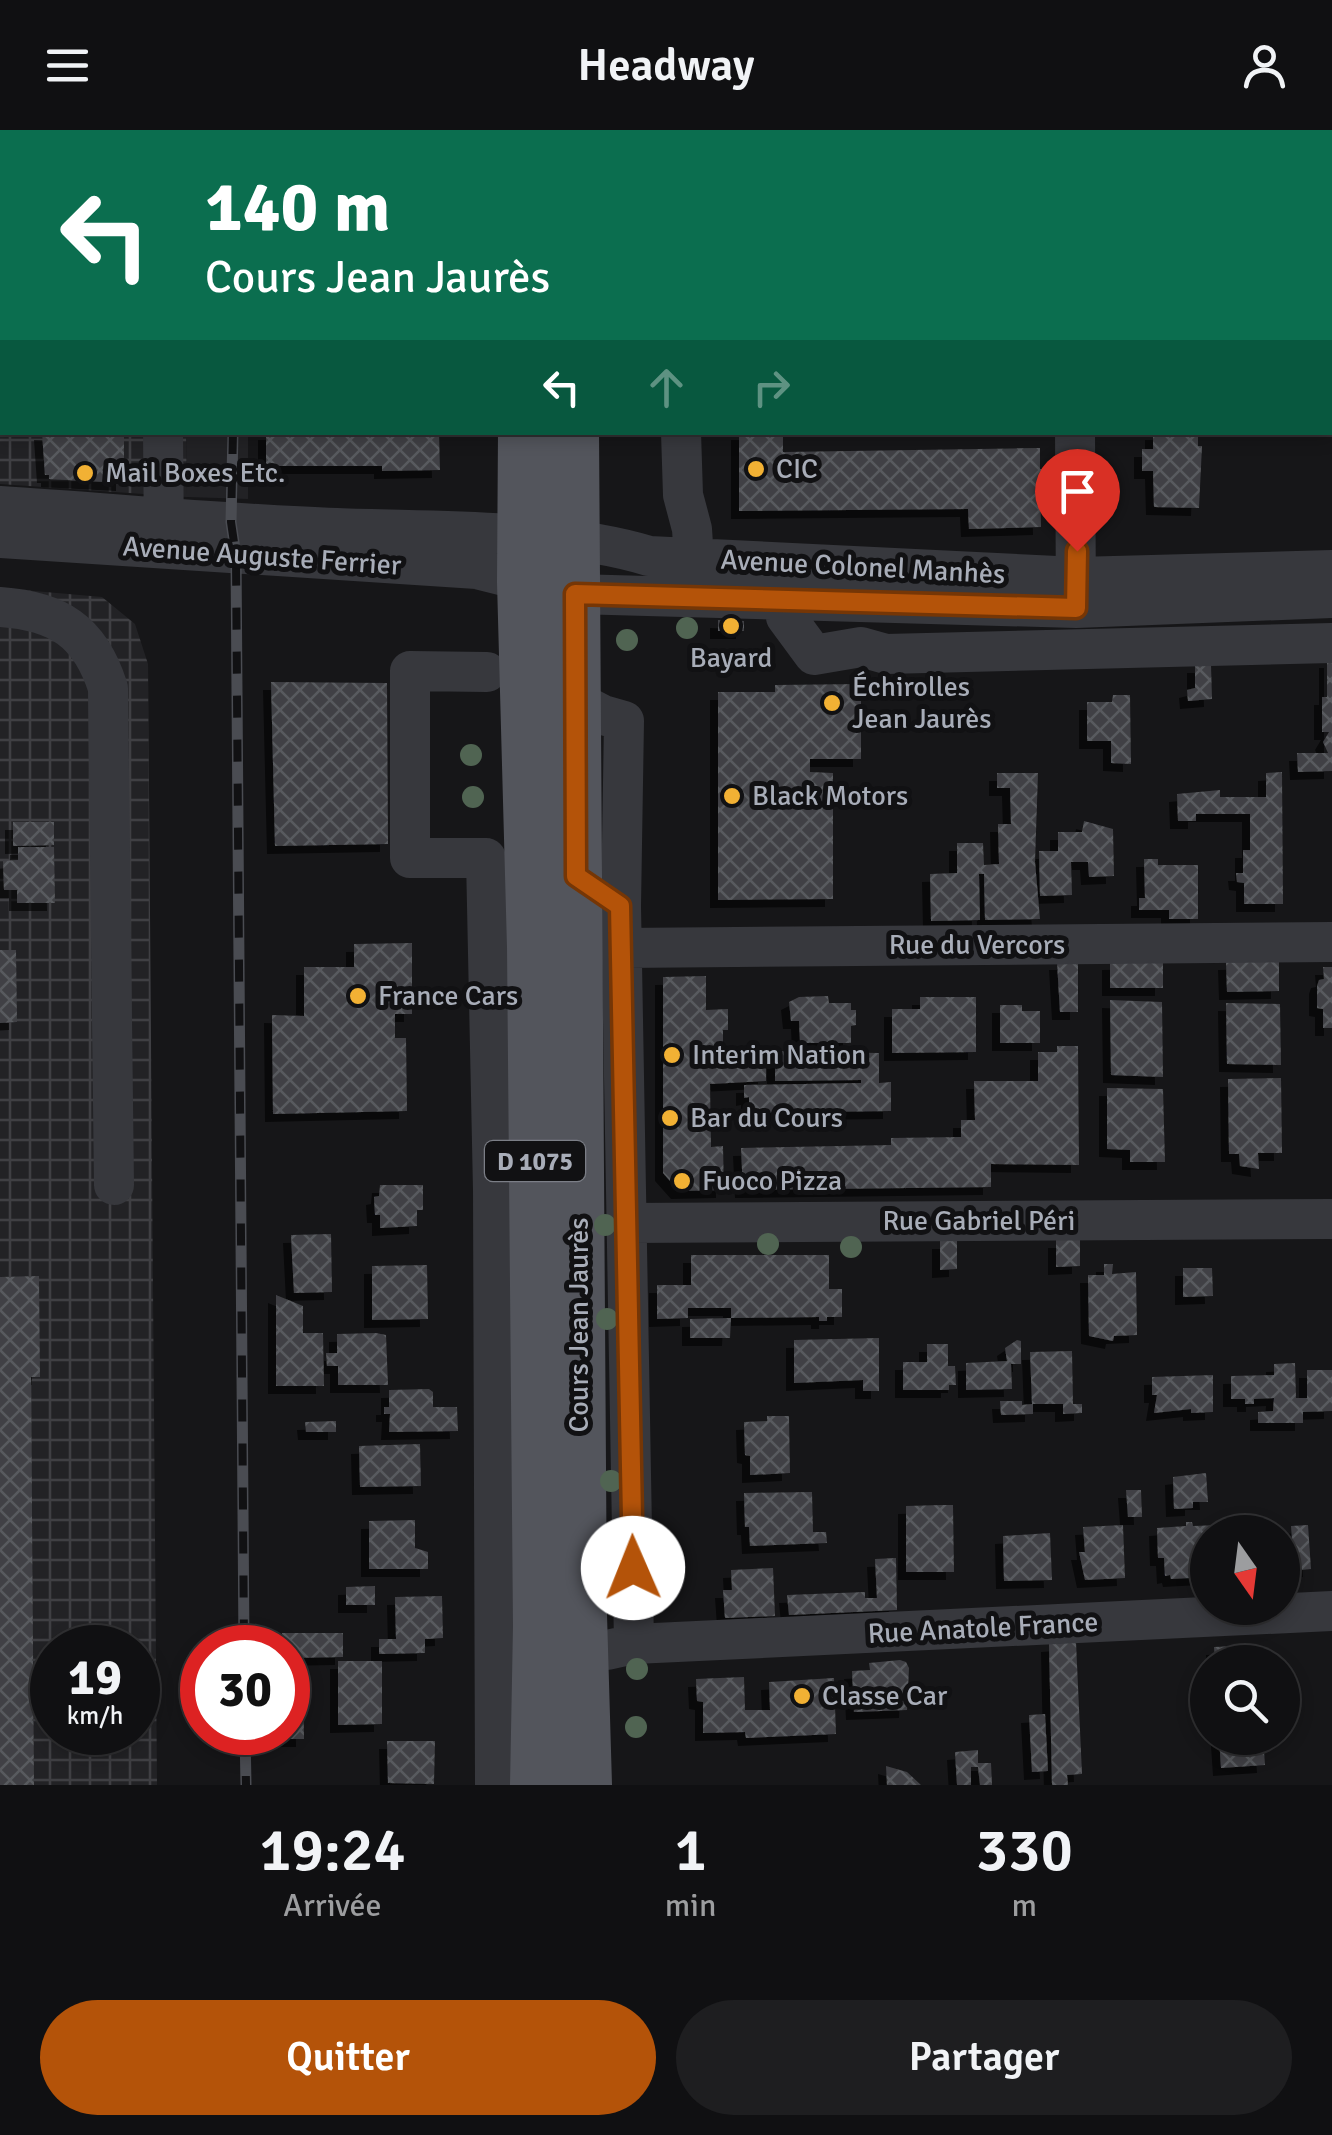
<!DOCTYPE html>
<html lang="fr">
<head>
<meta charset="utf-8">
<style>
	body { margin:0; font-family:Signika,sans-serif; background:#1e1e20; color:#f1f3f6; height:100vh; display:flex; flex-direction:column; font-size:38px; white-space:nowrap }
	* { box-sizing:border-box; margin:0 }
	p { font-size:32px; color:#9c9d9f }
	.icon { flex:none; width:55px; height:55px; fill:none; stroke:currentColor; stroke-width:2; stroke-linecap:round; stroke-linejoin:round }
	.map { position:relative; height:1655px; overflow:hidden }
	.sheet { display:flex; flex-direction:column; background:#101012; flex:1 }
	.sheet>* { flex:none }
	.hud { position:absolute; left:0px; top:0px; width:1332px; height:305px; box-shadow:0 5px 15px #0003,0 0 0 2px #303032; background:#0b6e4f; color:#fff; overflow:hidden }
	.needle { width:65px; rotate:166deg }
	.controls { position:absolute; left:1190px; top:1385px; display:grid; gap:20px }
	.controls a { display:grid; place-items:center; width:110px; height:110px; border-radius:50%; background:#101012; box-shadow:0 5px 15px #0003,0 0 0 2px #303032; font-size:50px }
	.speed { position:absolute; left:30px; top:1495px; display:flex; gap:20px; font-size:50px; font-weight:700; text-align:center }
	.speed>* { display:grid; place-content:center; width:130px; height:130px; border-radius:50%; background:#101012; box-shadow:0 5px 15px #0003,0 0 0 2px #303032; line-height:1 }
	.speed small { font-size:25px; font-weight:400 }
	.speed .limit { border:15px solid #d22; background:#fff; color:#111 }
	.pin { position:absolute; display:grid; place-items:center; width:85px; height:85px; color:#fff; margin:-102px -42px; border-radius:50% 50% 50% 0; rotate:-45deg; box-shadow:0 0 10px #0007 }
	.pin .icon { rotate:45deg }
	.me { position:absolute; width:110px; margin:-55px; rotate:359deg; stroke-linejoin:round; filter:drop-shadow(0 0 8px #0008) }
	.turn { display:flex; align-items:center; gap:35px; height:210px; padding:0 40px; font-size:45px }
	.turn .icon { width:130px; height:130px; stroke-width:2.5 }
	.turn b { display:block; font-size:70px; line-height:85px }
	.lanes { display:flex; align-items:center; height:95px; padding:0 40px; background:#0003; justify-content:center; gap:50px; direction:ltr }
	.lanes .off { opacity:.35 }
	.eta { display:flex; justify-content:space-evenly; align-items:center; height:170px; text-align:center }
	.eta b { font-size:60px; font-weight:600; line-height:70px }
	.button { display:flex; gap:20px; margin-top:auto; padding:20px 40px }
	.button a { flex:1; height:115px; border-radius:60px; background:#b45309; color:#fff; font-size:40px; font-weight:600; line-height:115px; text-align:center }
	.button a+a { background:#1e1e20; color:#f1f3f6 }
	header { display:flex; justify-content:space-between; align-items:center; height:130px; padding:0 40px; background:#101012; font-size:45px; font-weight:600 }
	.map>svg:first-child { display:block }
	.built { fill:#222225 }
	.industrial { fill:url(#industrial-grid); fill-rule:evenodd }
	.building { fill:url(#building-cross-hatch); filter:url(#shadow) }
	.lines { fill:none; stroke-linecap:round; stroke-linejoin:round }
	.minor { stroke:#37383d; stroke-width:40 }
	.major { stroke:#53555c; stroke-width:52 }
	.rail-casing { stroke:#4a4c52; stroke-width:11 }
	.rail { stroke:#111113; stroke-width:8; stroke-dasharray:22; stroke-linecap:butt }
	.tree { fill:#506452 }
	.route-casing { stroke:#753606; stroke-width:25 }
	.route { stroke:#b45309; stroke-width:18 }
	.poi-dot { fill:#f2b134; stroke:#111113; stroke-width:4 }
	.labels { text-anchor:middle; dominant-baseline:central; stroke-width:10; stroke-linejoin:round; paint-order:stroke }
	.shield { fill:#111113; stroke:#7b7e86; stroke-width:2.5 }
	.shield-label { font-size:25px; font-weight:bold; fill:#a8adb8 }
	.poi-label { font-size:28px; fill:#a8adb8; stroke:#111113; text-anchor:start }
	.street-label { font-size:28px; fill:#a8adb8; stroke:#111113 }
</style>
</head>
<body>
<header><svg class="icon" aria-label="menu" viewBox="0 0 24 24"><path d="M4 6h16M4 12h16M4 18h16"/></svg>Headway<svg class="icon" aria-label="person" viewBox="0 0 24 24"><circle cx="12" cy="8" r="4"/><path d="M4 21q1-7 8-7t8 7"/></svg></header>
<div class="map">
<svg width="1332" height="1655" viewBox="0 0 1332 1655">
	<defs>
		<pattern id="industrial-grid" width="8" height="8" patternUnits="userSpaceOnUse" patternTransform="scale(2.5)"><rect width="8" height="8" fill="#222225"/><path d="M0 4h8M4 0v8" fill="none" stroke="#3f3f43"/></pattern>
		<pattern id="building-cross-hatch" width="8" height="8" patternUnits="userSpaceOnUse" patternTransform="scale(2.5)"><rect width="8" height="8" fill="#404145"/><path d="M0 0l8 8M0 8l8-8" fill="none" stroke="#595a5e"/></pattern>
		<filter id="shadow"><feDropShadow dx="-8" dy="8" stdDeviation="0" flood-color="#0009"/></filter>
	</defs>
	<rect width="100%" height="100%" fill="#161618"/>
	<path class="built" d="M186 303H248V369L187 367Z"/>
	<path class="industrial" d="M0 0H185L2 2V302L186 303 187 367 0 354Z
		M0 458 102 467 135 494 148 534 157 1655H0ZM52 1518H138V1602H52Z"/>
	<path class="building" d="M42 302 124 304V353L49 349V345H45Z
		M266 302H439L440 340 382 341V336H266Z
		M739 302H783V322L1040 318V339H1044V347H1040L1041 397 969 399 968 379 739 381Z
		M1153 302H1198V316H1202L1199 378 1154 377 1153 341H1142V319H1153Z
		M718 490 744 491V501H718Z
		M1327 530H1332V641L1298 642 1297 623H1328L1323 612 1329 602H1322V567H1327Z
		M1195 535H1211L1212 569 1188 571 1187 560 1195 558Z
		M271 552 387 553 388 714 275 716Z
		M861 554V629H810V642L833 643V769L718 770V562H775V555Z
		M1113 565H1130L1131 634 1111 633V611H1087V572H1112Z
		M1282 642 1283 774H1244V753L1237 752 1236 743H1243V720H1250V684H1196V691H1178L1177 664 1220 660V667H1266V643Z
		M997 643H1038L1035 732 1040 789 985 790 984 744H979L980 790 931 791 930 744 957 743V713H983L984 735 999 734 998 694H1011L1010 658H997Z
		M1084 691 1113 699 1114 746 1089 747 1088 732H1071L1072 765 1040 766 1039 721H1058V702H1082Z
		M13 692H54V715L13 716Z
		M18 717H54L55 773H17V760H4L3 731 18 730Z
		M1144 729H1158V735H1198V789H1169V780H1139V768H1145Z
		M412 813V884H395V908H406L407 981 273 984 272 885 304 886V837H354V814Z
		M0 820H16L17 892 0 893Z
		M1163 831V858H1110V832Z
		M1279 831V861L1227 862 1226 832Z
		M1057 832H1078V882H1060Z
		M1323 837H1332V898H1323V879L1317 878V856L1319 850 1324 849Z
		M706 846V880L728 879V900H723V922L766 921V951L710 954 711 1017 723 1016 724 1060 679 1061 663 1043V847Z
		M828 866 829 873H851V880H856V895L851 896V913H800L799 891H791L789 872 799 867Z
		M920 867H976V922L892 923V879H920Z
		M1110 870 1162 872 1163 947 1111 945Z
		M1226 873 1280 874 1281 935 1227 934Z
		M1000 875H1022V881H1040V913H1000Z
		M1057 916H1078L1079 1035 991 1034V1057L743 1060 741 1018 891 1015V1008L961 1007V990H975L974 951H1038V922H1057Z
		M775 921 879 923V953L891 952V981L749 983V967L744 968V955L861 953V950L775 951Z
		M1281 948 1282 1023H1258L1259 1039 1240 1036 1239 1024H1229L1228 949Z
		M1107 958 1163 959 1165 1032H1130V1020L1107 1019Z
		M380 1055H423V1080H417V1096L380 1098V1085H375L374 1067 379 1066Z
		M331 1104 332 1162 294 1163 291 1105Z
		M1056 1110H1080V1136L1056 1137Z
		M940 1111H957V1139L940 1140Z
		M691 1125H829V1159H842V1187H827V1191H819V1187L731 1188V1178H688V1188L657 1189V1155H691Z
		M1104 1134H1113L1112 1144 1136 1142 1137 1205 1114 1206 1113 1211 1089 1206 1088 1145H1104Z
		M427 1135 428 1189 372 1190V1136Z
		M1183 1138H1212L1213 1166 1183 1167Z
		M39 1146 40 1247H31L34 1655H0V1147Z
		M276 1165 303 1176V1203H323L324 1256H276Z
		M731 1188 730 1208H690V1189Z
		M376 1203 386 1205 388 1255H338V1236H327L326 1223H337V1204Z
		M879 1208V1261H863V1250L794 1253V1210Z
		M1017 1210 1021 1211V1234H1011L1012 1259 966 1260V1233L1007 1231 1005 1218Z
		M927 1214H948V1236H955L956 1255H949V1260H903V1232H927Z
		M1072 1221 1073 1274H1082V1283L1063 1284V1274H1033V1284L1001 1285 1000 1271H1022V1275L1032 1274 1030 1222Z
		M1295 1233 1296 1268H1307V1240H1332V1281L1303 1282V1293H1258V1282L1273 1281 1274 1268 1254 1269V1274H1245V1269H1231V1246L1274 1245V1234Z
		M1213 1245V1282L1191 1283V1279L1154 1283 1157 1265H1152V1247Z
		M429 1259 433 1262V1277H457L458 1301 389 1302 390 1284H384V1277H389V1260Z
		M767 1286H789L790 1343 750 1345V1326L745 1325 744 1292 767 1291Z
		M336 1291V1302H306L305 1292Z
		M420 1314 421 1356 360 1357 359 1316Z
		M1206 1343 1208 1372H1193V1378L1174 1379 1173 1347Z
		M1126 1360H1141L1142 1387H1128Z
		M812 1362 813 1402H826L827 1413 750 1416 749 1397H745L744 1363Z
		M941 1375H953L954 1442H906V1376Z
		M415 1390V1418L428 1422V1439H369V1391Z
		M1186 1392H1192L1193 1396 1219 1395V1402H1208V1447L1171 1449 1170 1445 1165 1446 1164 1428H1158L1157 1398 1186 1396Z
		M1123 1395 1125 1448 1085 1450 1079 1422H1085L1083 1397Z
		M1308 1395 1311 1439 1282 1442V1410L1292 1409 1291 1396Z
		M1050 1403 1052 1450 1004 1451 1003 1406Z
		M896 1428 897 1480 789 1485 787 1465 865 1462V1468H877L875 1429Z
		M773 1438 775 1486 725 1488 723 1460H732L731 1440Z
		M375 1456V1475H346V1457Z
		M442 1466 443 1508 425 1509V1523L379 1524V1509H396L395 1467Z
		M282 1503H343V1527L288 1528V1518H282Z
		M1076 1512 1082 1644 1067 1645 1068 1655H1052L1049 1514Z
		M1258 1515 1259 1532H1215L1214 1517Z
		M900 1530 906 1532 909 1538 907 1580 854 1582 852 1541 870 1540 869 1533Z
		M288 1531H303L304 1609H279V1602H288Z
		M338 1531H382V1594L338 1595Z
		M744 1547 745 1580H770L769 1552 834 1548 836 1604 746 1608 745 1602 703 1603V1572L697 1571 696 1549Z
		M1045 1584 1048 1641 1032 1642 1029 1585Z
		M1219 1608H1263L1265 1635 1221 1638Z
		M387 1611H435L434 1654 388 1653Z
		M978 1620V1633H991L992 1655H980L978 1637H971V1655H957L955 1622Z
		M886 1636 907 1642 921 1655H887Z"/>
	<g class="lines">
		<path class="minor" d="M161 0V2
			M482 0V2
			M1070 0V2
			M616 2V0
			M1330 59H1332
			M163 302 164 413
			M681 302 683 365 692 399 694 430
			M1075 302 1076 473
			M0 376C112 383 224 394 337 398 435 402 556 398 649 426L1077 447 1332 440
			M0 408 477 439 575 464 1076 478 1332 468
			M801 454 792 457 786 487 814 525 861 517 886 524 1332 513
			M0 477C58 481 90 501 108 558L114 1055
			M487 542 410 541V728H486L493 1060 495 1655
			M576 571 603 585 624 591 621 776 634 1514
			M622 818 1332 812
			M627 1093 1332 1089
			M607 1520 634 1514 1332 1481"/>
		<path class="major" d="M522 0V2
			M567 0 568 2
			M524 302 523 452 533 817 539 1496 536 1655
			M573 302 581 1485 586 1655"/>
		<defs>
			<path id="rail" d="M231 0V2
				M233 302 231 392 236 426 244 1518
				M245 1602 246 1655"/>
		</defs>
		<use href="#rail" class="rail-casing"/>
		<use href="#rail" class="rail"/>
	</g>
	<g class="tree">
		<circle cx="687" cy="498" r="11"/>
		<circle cx="627" cy="510" r="11"/>
		<circle cx="471" cy="625" r="11"/>
		<circle cx="473" cy="667" r="11"/>
		<circle cx="605" cy="1095" r="11"/>
		<circle cx="768" cy="1114" r="11"/>
		<circle cx="851" cy="1117" r="11"/>
		<circle cx="607" cy="1189" r="11"/>
		<circle cx="611" cy="1351" r="11"/>
		<circle cx="610" cy="1459" r="11"/>
		<circle cx="637" cy="1539" r="11"/>
		<circle cx="636" cy="1597" r="11"/>
	</g>
	<g class="lines">
		<defs>
			<path id="route" d="M633 1438 620 776 576 746 575 464 1076 478 1077 421"/>
		</defs>
		<use href="#route" class="route-casing"/>
		<use href="#route" class="route"/>
	</g>
	<g class="poi-dot">
		<circle cx="756" cy="339" r="10"/>
		<circle cx="85" cy="343" r="10"/>
		<circle cx="731" cy="496" r="10"/>
		<circle cx="832" cy="573" r="10"/>
		<circle cx="732" cy="666" r="10"/>
		<circle cx="358" cy="866" r="10"/>
		<circle cx="672" cy="925" r="10"/>
		<circle cx="670" cy="988" r="10"/>
		<circle cx="682" cy="1051" r="10"/>
		<circle cx="802" cy="1566" r="10"/>
	</g>
	<g class="labels">
		<rect class="shield" x="485" y="1011" width="100" height="40" rx="8"/>
		<g class="shield-label">
			<text x="535" y="1031">D 1075</text>
		</g>
		<g class="poi-label">
			<text x="776" y="339">CIC</text>
			<text x="105" y="343">Mail Boxes Etc.</text>
			<text x="731" y="528" text-anchor="middle">Bayard</text>
			<text x="852" y="557">Échirolles<tspan x="852" dy="32">Jean Jaurès</tspan></text>
			<text x="752" y="666">Black Motors</text>
			<text x="378" y="866">France Cars</text>
			<text x="692" y="925">Interim Nation</text>
			<text x="690" y="988">Bar du Cours</text>
			<text x="702" y="1051">Fuoco Pizza</text>
			<text x="822" y="1566">Classe Car</text>
		</g>
		<g class="street-label">
			<text transform="translate(262 426) rotate(4)">Avenue Auguste Ferrier</text>
			<text transform="translate(863 437) rotate(3)">Avenue Colonel Manhès</text>
			<text x="977" y="815">Rue du Vercors</text>
			<text x="979" y="1091">Rue Gabriel Péri</text>
			<text transform="translate(579 1195) rotate(-90)">Cours Jean Jaurès</text>
			<text transform="translate(983 1498) rotate(-3)">Rue Anatole France</text>
		</g>
	</g>
</svg>
<div class="controls">
<a><svg class="needle" viewBox="-14 -14 28 28"><path d="M0-13l5 13h-10z" fill="#e53935"/><path d="M0 13l5-13h-10z" fill="#9c9d9f"/></svg></a>
<a><svg class="icon" aria-label="search" viewBox="0 0 24 24"><circle cx="10" cy="10" r="6"/><path d="M15 15l6 6"/></svg></a>
</div>
<div class="speed"><div>19<small>km/h</small></div><div class="limit">30</div></div>
<div class="pin" style="left:1077px;top:421px;background:#d93025"><svg class="icon" aria-label="arrive" viewBox="0 0 24 24"><path d="M6 21V4h12l-3 4 3 4H6"/></svg></div>
<svg class="me" style="left:633px;top:1438px" viewBox="-20 -20 40 40"><circle r="19" fill="#fff"/><path d="M0-13L10 11 0 6-10 11z" fill="#b45309"/></svg>
<div class="hud">
<div class="turn"><svg class="icon" aria-label="left" viewBox="0 0 24 24"><path d="M17 20v-9H6M10 6l-5 5 5 5"/></svg><div><b>140 m</b>Cours Jean Jaurès</div></div>
<div class="lanes"><svg class="icon" aria-label="left" viewBox="0 0 24 24"><path d="M17 20v-9H6M10 6l-5 5 5 5"/></svg><svg class="icon off" aria-label="ahead" viewBox="0 0 24 24"><path d="M12 20V5M6 11l6-6 6 6"/></svg><svg class="icon off" aria-label="right" viewBox="0 0 24 24"><path d="M7 20v-9h11M14 6l5 5-5 5"/></svg></div>
</div>
</div>
<section class="sheet">
<div class="eta">
<div><b>19:24</b><p>Arrivée</p></div>
<div><b>1</b><p>min</p></div>
<div><b>330</b><p>m</p></div>
</div>
<div class="button"><a>Quitter</a><a>Partager</a></div>
</section>
</body>
</html>
